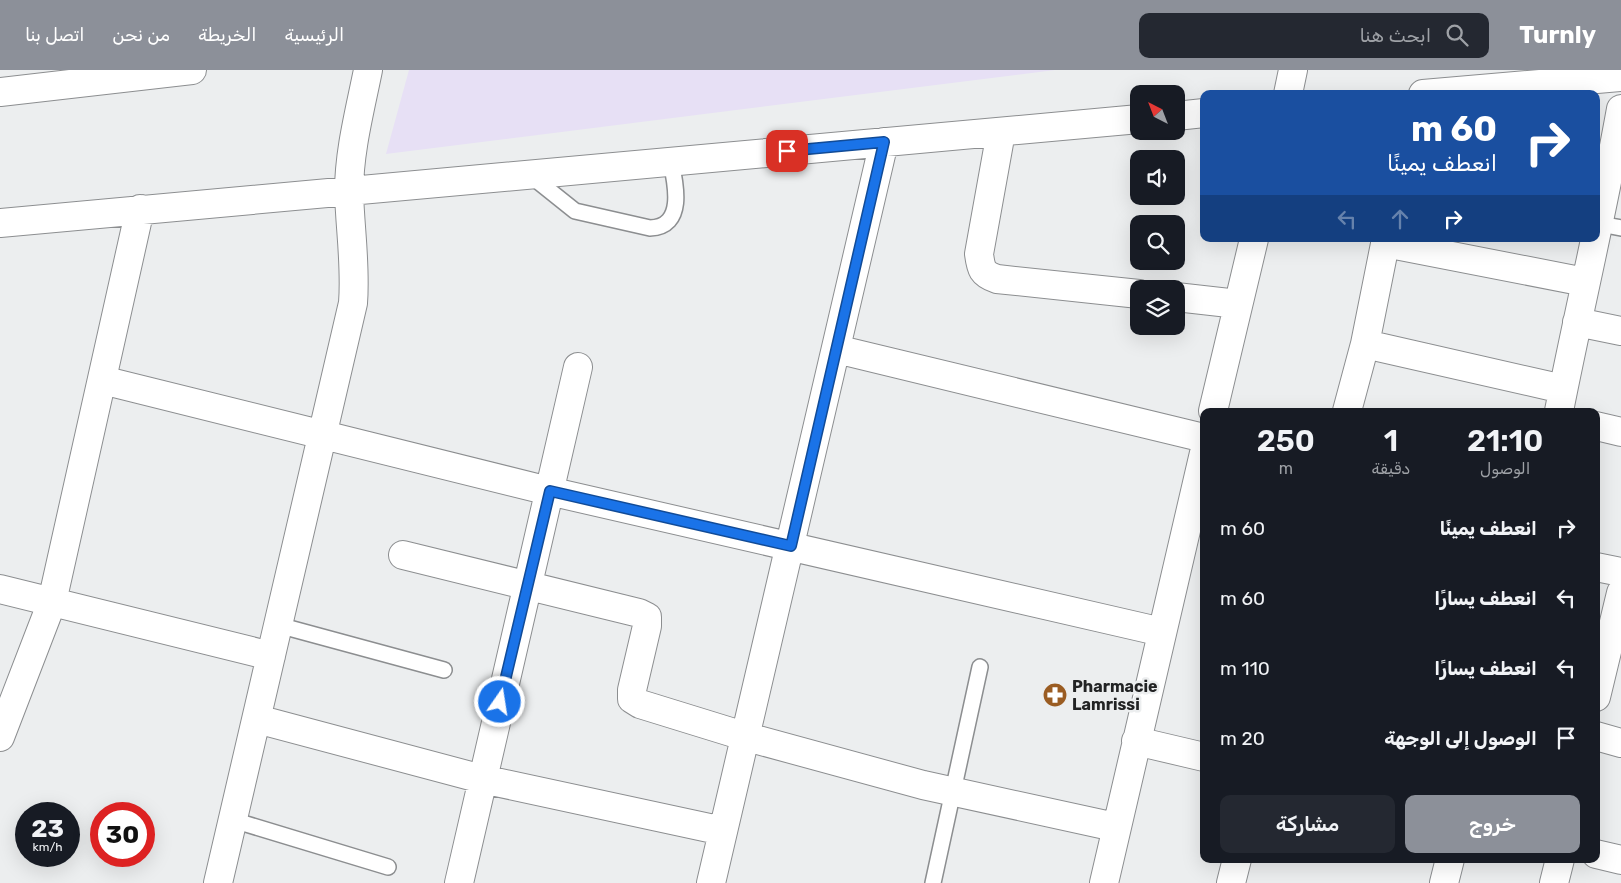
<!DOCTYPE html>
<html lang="ar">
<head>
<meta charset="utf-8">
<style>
	body { margin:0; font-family:Rubik,"Noto Naskh Arabic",sans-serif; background:#242831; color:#f1f3f6; direction:rtl; height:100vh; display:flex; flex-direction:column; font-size:19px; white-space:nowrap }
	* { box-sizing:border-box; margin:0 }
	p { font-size:16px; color:#9ea1a6 }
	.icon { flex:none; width:28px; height:28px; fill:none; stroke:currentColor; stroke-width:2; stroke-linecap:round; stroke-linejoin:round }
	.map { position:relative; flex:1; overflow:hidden; direction:ltr }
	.details { position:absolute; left:1200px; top:338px; width:400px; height:455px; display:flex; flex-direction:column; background:#171b24; border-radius:10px; box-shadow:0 5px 20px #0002; direction:rtl }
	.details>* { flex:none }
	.guide { position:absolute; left:1200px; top:20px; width:400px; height:152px; border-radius:10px; box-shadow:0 5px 20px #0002; direction:rtl; background:#1a4fa0; color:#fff; overflow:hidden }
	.needle { width:32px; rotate:318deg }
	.tools { position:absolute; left:1130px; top:15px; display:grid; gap:10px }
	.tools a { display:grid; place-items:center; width:55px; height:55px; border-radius:10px; background:#171b24; box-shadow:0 5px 20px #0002; font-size:25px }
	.speed { position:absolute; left:15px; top:732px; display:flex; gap:10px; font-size:25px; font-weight:700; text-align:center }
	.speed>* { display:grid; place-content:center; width:65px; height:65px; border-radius:50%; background:#171b24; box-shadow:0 5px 20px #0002; line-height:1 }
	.speed small { font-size:12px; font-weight:400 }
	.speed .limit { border:8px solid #d22; background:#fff; color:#111 }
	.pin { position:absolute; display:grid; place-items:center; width:42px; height:42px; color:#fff; margin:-21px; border-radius:10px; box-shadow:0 2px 8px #0006 }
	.me { position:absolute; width:55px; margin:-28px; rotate:13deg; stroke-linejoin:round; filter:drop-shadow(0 0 4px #0008) }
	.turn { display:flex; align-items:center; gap:18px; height:105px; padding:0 20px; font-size:22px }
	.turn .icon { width:65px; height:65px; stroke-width:2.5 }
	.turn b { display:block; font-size:35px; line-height:42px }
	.lanes { display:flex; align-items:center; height:48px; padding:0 20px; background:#0003; justify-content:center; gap:25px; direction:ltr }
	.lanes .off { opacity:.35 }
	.eta { display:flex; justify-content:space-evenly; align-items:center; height:85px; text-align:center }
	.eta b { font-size:30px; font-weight:600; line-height:35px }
	.primary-button { display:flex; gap:10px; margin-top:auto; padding:10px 20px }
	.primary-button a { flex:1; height:58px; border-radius:10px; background:#8c9099; color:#fff; font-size:20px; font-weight:600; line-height:58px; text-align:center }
	.primary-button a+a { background:#242831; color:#f1f3f6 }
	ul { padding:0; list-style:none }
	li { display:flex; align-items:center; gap:15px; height:70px; padding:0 20px }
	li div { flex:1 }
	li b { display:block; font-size:19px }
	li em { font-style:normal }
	header { display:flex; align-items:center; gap:30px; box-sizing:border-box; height:70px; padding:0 25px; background:#8c9099; color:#fff }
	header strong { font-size:24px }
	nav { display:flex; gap:28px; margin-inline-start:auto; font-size:18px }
	.search { width:350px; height:45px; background:#242831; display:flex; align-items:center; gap:12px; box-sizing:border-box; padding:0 18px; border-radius:10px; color:#9ea1a6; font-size:19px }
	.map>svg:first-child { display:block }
	.education { fill:#e7e0f5 }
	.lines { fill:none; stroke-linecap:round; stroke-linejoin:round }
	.service-casing { stroke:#8c8e90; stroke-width:18 }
	.minor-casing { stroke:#8c8e90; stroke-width:30 }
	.service { stroke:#fff; stroke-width:15 }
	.minor { stroke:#fff; stroke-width:28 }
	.route-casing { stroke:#114b97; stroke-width:12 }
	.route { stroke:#1a73e8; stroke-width:9 }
	.labels { text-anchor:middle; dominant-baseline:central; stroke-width:5; stroke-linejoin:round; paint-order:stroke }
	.poi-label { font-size:16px; font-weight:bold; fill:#222324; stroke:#eceeef; text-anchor:start }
</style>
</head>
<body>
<header>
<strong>Turnly</strong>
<div class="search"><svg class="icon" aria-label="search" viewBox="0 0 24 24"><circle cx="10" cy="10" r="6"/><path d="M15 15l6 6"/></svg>ابحث هنا</div>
<nav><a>الرئيسية</a><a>الخريطة</a><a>من نحن</a><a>اتصل بنا</a></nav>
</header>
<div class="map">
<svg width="1621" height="813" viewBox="0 0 1621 813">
	<rect width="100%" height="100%" fill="#eceeef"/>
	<path class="education" d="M409 0H1055L386 84Z"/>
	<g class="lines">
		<defs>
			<path id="service" d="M530 105 575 141 650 158C685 157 676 115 671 92
				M1600 154 1621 158
				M278 555 444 600
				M233 750 388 797
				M933 813 980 597"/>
			<path id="minor" d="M0 22 192 0
				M1288 24 1293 0
				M1423 24 1621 7
				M1176 46 1204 43
				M1001 62 979 184C981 199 982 204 997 209L1139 224
				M0 153 1139 49
				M1385 173 1585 212
				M1176 227 1238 234
				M1577 252 1621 261
				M1365 274 1563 319
				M836 279 1204 368
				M102 310 549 421 1162 562
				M1213 341 1254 169
				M1347 341 1365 274 1386 169
				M1559 341C1579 240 1603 140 1621 39
				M1596 356 1621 362
				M403 485 639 543 647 547V556L632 620V629L640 634 747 667 923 715 1115 757
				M1596 497 1621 502
				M0 519 271 586
				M1596 627 1621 523
				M257 649 482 709 723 761
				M1596 666 1621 673
				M0 667 52 532 140 139
				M1136 671 1204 687
				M1596 784 1621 790
				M218 813 353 233C356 196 350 159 349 122 349 81 360 40 368 0
				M459 813 578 297
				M711 813 884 72
				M1104 813 1204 383
				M1231 813 1237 789
				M1444 813 1450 789
				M1554 813 1560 789"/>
		</defs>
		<use href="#service" class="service-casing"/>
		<use href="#minor" class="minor-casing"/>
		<use href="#service" class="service"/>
		<use href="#minor" class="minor"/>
	</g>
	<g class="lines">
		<defs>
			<path id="route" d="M500 632 550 421 791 476 884 72 787 81"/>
		</defs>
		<use href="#route" class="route-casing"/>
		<use href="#route" class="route"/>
	</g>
	<defs>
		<symbol id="pharmacy-disc" viewBox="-11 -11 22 22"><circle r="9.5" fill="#9a5c22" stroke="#eceeef"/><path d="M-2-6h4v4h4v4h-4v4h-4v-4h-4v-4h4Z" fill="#fff"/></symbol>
	</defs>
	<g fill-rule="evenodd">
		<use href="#pharmacy-disc" x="1041" y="611" width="28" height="28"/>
	</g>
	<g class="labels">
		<g class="poi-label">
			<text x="1072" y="616">Pharmacie<tspan x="1072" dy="18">Lamrissi</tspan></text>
		</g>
	</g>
</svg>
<div class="tools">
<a><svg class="needle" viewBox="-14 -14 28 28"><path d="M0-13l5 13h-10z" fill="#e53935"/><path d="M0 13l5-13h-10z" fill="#9ea1a6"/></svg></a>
<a><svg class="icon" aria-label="sound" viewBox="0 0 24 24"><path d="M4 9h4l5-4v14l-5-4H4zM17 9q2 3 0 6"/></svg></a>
<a><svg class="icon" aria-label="search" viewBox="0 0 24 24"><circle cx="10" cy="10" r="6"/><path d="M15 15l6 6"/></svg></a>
<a><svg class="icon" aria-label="layers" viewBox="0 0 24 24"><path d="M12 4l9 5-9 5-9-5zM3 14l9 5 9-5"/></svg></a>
</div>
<div class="speed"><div>23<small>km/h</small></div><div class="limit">30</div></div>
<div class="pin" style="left:787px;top:81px;background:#d93025"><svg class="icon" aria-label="arrive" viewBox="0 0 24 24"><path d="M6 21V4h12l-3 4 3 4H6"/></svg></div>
<svg class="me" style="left:500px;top:632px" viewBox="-20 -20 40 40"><circle r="17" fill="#1a73e8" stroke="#fff" stroke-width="3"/><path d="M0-11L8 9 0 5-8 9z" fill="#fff"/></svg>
<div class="guide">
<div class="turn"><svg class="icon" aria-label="right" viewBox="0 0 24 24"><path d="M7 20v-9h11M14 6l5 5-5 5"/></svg><div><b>60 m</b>انعطف يمينًا</div></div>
<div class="lanes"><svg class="icon off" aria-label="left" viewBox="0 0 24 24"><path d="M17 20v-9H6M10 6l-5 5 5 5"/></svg><svg class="icon off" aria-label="ahead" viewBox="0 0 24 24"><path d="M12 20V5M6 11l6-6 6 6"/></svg><svg class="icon" aria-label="right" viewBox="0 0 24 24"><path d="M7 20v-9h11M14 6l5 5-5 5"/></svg></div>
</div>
<section class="details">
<div class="eta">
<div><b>21:10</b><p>الوصول</p></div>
<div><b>1</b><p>دقيقة</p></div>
<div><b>250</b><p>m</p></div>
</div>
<ul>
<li><svg class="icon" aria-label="right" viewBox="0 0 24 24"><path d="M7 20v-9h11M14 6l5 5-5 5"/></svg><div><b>انعطف يمينًا</b></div><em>60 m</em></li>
<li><svg class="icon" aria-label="left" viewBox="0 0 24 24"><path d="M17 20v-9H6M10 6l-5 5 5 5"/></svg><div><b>انعطف يسارًا</b></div><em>60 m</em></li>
<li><svg class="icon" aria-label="left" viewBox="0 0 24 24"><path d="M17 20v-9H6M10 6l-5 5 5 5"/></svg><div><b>انعطف يسارًا</b></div><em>110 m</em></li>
<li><svg class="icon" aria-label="arrive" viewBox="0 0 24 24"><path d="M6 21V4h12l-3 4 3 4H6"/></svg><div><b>الوصول إلى الوجهة</b></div><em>20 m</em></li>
</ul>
<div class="primary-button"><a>خروج</a><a>مشاركة</a></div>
</section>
</div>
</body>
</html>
